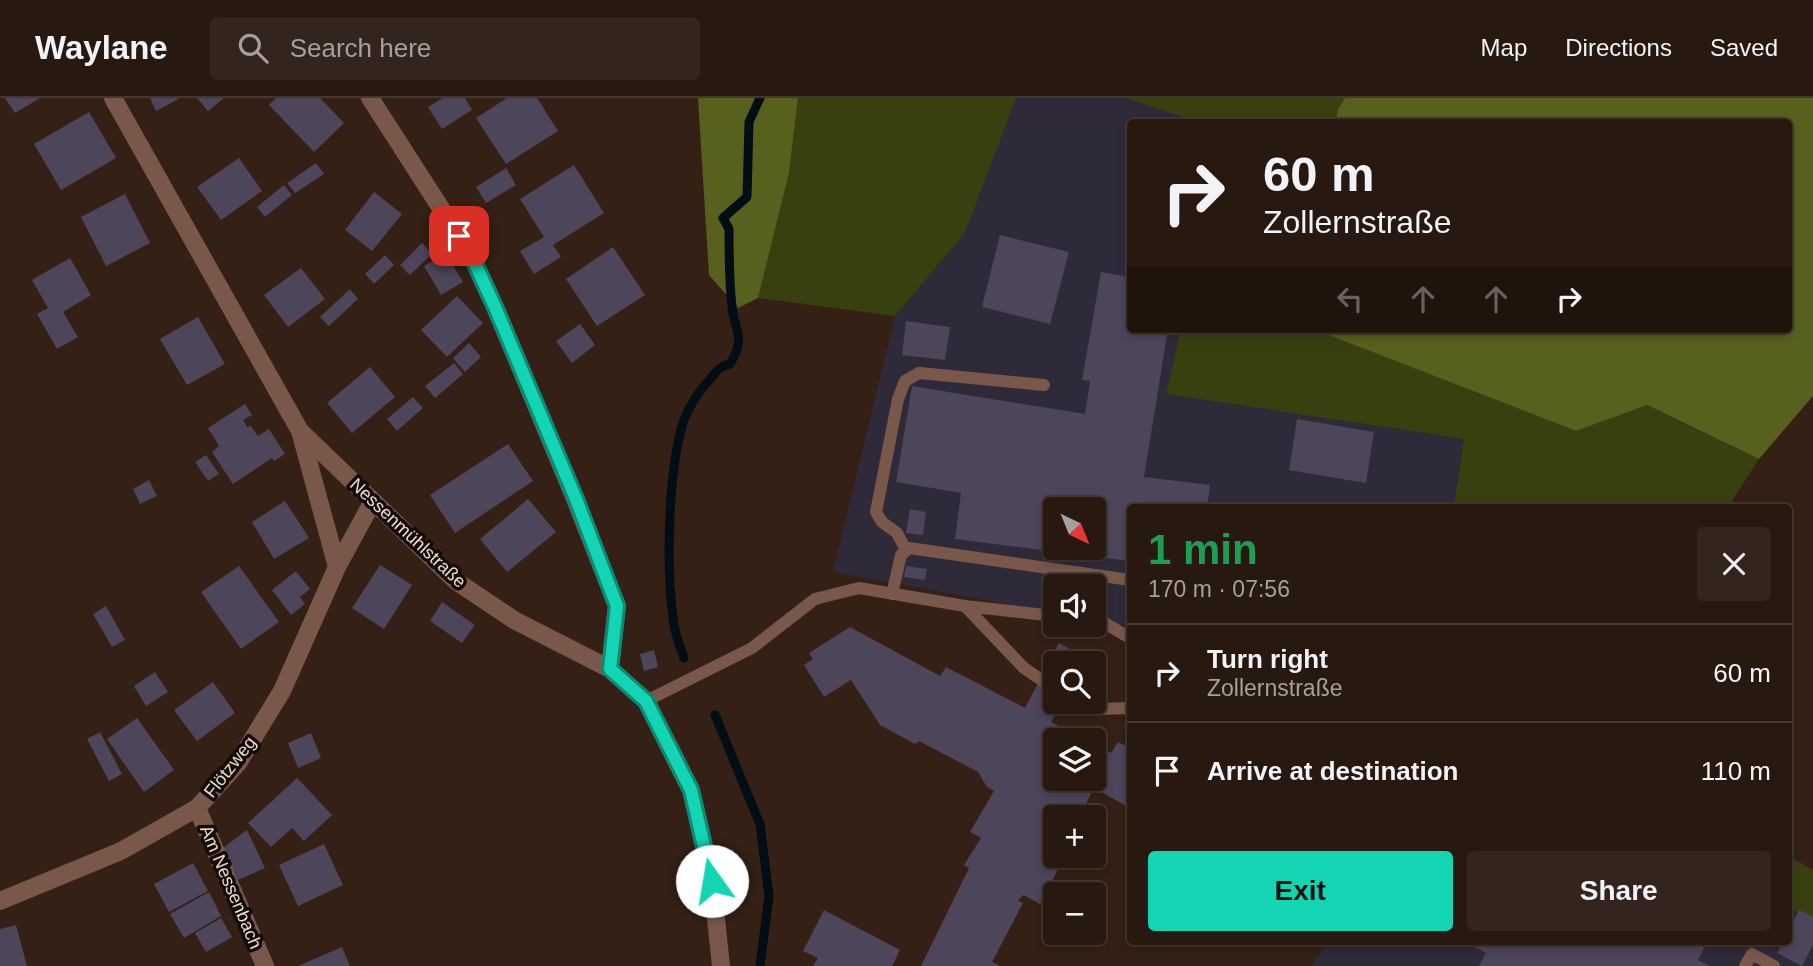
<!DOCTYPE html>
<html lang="en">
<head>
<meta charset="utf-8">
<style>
	body { margin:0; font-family:Arial,sans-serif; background:#33251e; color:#f1f3f6; height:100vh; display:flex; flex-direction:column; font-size:26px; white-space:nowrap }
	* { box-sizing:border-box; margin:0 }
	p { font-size:23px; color:#a4a09f }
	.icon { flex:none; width:38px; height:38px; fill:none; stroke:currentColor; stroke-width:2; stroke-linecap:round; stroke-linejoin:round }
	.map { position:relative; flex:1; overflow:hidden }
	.details { position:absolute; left:1127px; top:406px; width:665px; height:441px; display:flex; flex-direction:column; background:#271810; border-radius:7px; box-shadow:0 4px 10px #0003,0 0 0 2px #433730 }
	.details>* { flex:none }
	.hud { position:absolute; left:1127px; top:21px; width:665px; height:214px; border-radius:7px; box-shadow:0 4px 10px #0003,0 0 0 2px #433730; background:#271810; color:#f1f3f6; overflow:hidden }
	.needle { width:46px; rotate:137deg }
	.controls { position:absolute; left:1043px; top:399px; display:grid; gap:14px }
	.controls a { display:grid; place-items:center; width:63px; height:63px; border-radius:7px; background:#271810; box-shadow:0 4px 10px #0003,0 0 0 2px #433730; font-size:35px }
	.pin { position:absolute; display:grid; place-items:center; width:60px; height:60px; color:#fff; margin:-30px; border-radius:14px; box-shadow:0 4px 10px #0006 }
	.me { position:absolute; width:77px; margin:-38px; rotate:347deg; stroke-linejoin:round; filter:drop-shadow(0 0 5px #0008) }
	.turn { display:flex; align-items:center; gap:24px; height:147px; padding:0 21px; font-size:32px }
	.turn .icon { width:91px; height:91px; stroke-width:2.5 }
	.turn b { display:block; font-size:49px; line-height:60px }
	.lanes { display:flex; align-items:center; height:66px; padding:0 21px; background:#0003; justify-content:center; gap:35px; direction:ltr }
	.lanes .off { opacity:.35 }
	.round { display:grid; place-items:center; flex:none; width:74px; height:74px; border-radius:7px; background:#33251e }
	.head { display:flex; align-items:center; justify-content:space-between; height:119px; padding:0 21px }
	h1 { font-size:42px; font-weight:700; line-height:52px; color:#1e9e55 }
	.button { display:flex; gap:14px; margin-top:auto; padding:14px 21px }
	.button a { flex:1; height:80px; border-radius:7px; background:#13d5b3; color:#111; font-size:28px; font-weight:700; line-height:80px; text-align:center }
	.button a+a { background:#33251e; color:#f1f3f6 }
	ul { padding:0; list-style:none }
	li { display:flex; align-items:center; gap:21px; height:98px; padding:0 21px; border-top:2px solid #433730 }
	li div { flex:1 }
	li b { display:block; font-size:26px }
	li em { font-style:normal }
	header { display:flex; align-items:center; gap:42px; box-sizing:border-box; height:98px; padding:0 35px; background:#271810; border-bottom:2px solid #433730 }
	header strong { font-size:33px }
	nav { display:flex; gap:38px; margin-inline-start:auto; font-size:24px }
	.search { width:490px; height:63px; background:#33251e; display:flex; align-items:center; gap:18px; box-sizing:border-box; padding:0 24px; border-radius:7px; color:#a4a09f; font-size:26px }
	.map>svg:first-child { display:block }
	.industrial { fill:#2e2a3a; fill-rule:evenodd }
	.green { fill:#39400f }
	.forest { fill:#57601d }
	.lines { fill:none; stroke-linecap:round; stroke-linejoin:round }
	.stream { stroke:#030d14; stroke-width:9 }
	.building { fill:#4d455a; fill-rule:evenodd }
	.service { stroke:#7a574b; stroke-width:12 }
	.minor { stroke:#7a574b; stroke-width:18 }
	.route-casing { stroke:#0c8a74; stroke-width:18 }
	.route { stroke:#13d5b3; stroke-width:12 }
	.labels { text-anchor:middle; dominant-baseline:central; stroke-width:7; stroke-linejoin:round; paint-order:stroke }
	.street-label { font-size:18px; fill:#e9dcd4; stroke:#150c08 }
</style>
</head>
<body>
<header>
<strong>Waylane</strong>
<div class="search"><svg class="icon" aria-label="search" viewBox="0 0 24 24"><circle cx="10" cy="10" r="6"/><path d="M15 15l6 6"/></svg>Search here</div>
<nav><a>Map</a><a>Directions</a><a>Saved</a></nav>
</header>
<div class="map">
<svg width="1813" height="868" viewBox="0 0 1813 868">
	<rect width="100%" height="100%" fill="#342015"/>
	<path class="industrial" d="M1016 0H1125L1199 24H1130V231H1181L1167 296 1464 341 1454 407 1451 409 1130 410V528L1094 522V488H1055V515L833 474 895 218 965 135ZM1055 411H1094V450H1055Z
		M1789 810 1813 823V868H1311L1328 844H1788Z"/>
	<path class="green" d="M798 0H1016L965 135 895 218 758 200 789 75Z
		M1125 0H1345L1338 11 1336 24H1199Z
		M1181 231H1313L1576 333 1646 307 1759 361 1728 409H1459L1454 407 1464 341 1166 296Z
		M1788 758 1813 772V823L1789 810Z"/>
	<path class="forest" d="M698 0H798L789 75 758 200 738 210 709 177Z
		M1345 0H1813V298L1759 361 1647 307 1576 333 1313 231H1788V24H1336L1338 11Z"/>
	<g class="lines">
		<path class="stream" d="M684 560C679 547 674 533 673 519 666 467 668 370 684 322 690 306 699 293 710 281 717 273 720 268 730 266 747 237 734 234 732 208 729 183 729 156 729 131L723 120 747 99 749 24 760 0
			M715 617 760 726 769 798 760 868"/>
	</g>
	<path class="building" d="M5 0H40L15 15Z
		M150 0H180L156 13Z
		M197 0H224L208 13Z
		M276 0H320L344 25 314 54 269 7Z
		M443 0H465L472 12 442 31 428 9Z
		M507 0H537L558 33 506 66 476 20Z
		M89 14 116 60 61 92 34 46Z
		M239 60 262 93 221 122 197 89Z
		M316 65 324 76 295 95 287 85Z
		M574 67 604 115 553 147 561 159 534 176 520 153 544 139 520 101Z
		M506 70 516 87 486 105 476 89Z
		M284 87 292 97 265 119 257 109Z
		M374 94 402 116 372 153 345 132Z
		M125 96 150 145 106 168 81 119Z
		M1000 137 1069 154 1050 226 982 209Z
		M422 145 432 156 410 177 400 167Z
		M613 149 645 197 597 228 566 181Z
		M446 155 463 184 441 197 424 168Z
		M385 157 394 167 374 186 365 176Z
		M70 160 91 197 63 214 78 239 57 251 37 216 48 210 32 182Z
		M301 170 325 201 288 229 264 197Z
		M1101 174 1130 179V231H1168L1144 379 1210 387 1207 410H1130V463L955 441 961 395 896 384 912 288 1085 316 1090 283 1082 282ZM1055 411H1094V450H1055Z
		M350 191 358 201 329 228 320 219Z
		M457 198 483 225 447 259 421 232Z
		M198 219 225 266 187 287 160 241Z
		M906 223 950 229 945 262 902 257Z
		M580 226 595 247 572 265 556 243Z
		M469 245 481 259 465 274 453 260Z
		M454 265 463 276 435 300 425 288Z
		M370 269 395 299 352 335 327 305Z
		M413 299 423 310 397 333 387 321Z
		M245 306 252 317 243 322 248 330 250 327 258 338 269 331 285 356 274 363 272 360 233 386 212 354 219 348 208 330Z
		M1297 321 1374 334 1366 385 1289 372Z
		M508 346 533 383 455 435 430 397Z
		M206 357 219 376 208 383 195 364Z
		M149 382 157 398 140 406 133 391Z
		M528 401 556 434 507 474 480 441Z
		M285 403 309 440 274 461 252 424Z
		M910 411 926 414 923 437 906 435Z
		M380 467 412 487 384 531 352 510Z
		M239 468 279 524 241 551 201 494Z
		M906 468 927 471 925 482 904 479Z
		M296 473 310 491 300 499 305 506 291 517 272 492Z
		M442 504 475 527 462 545 430 523Z
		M106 508 125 542 112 549 93 516Z
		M850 529 940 578 946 569 1025 610 1059 545 1083 558 1080 565H1055V604H1061L1051 624 1086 642H1055V681H1094V646L1111 655 1118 644 1130 650V710L1094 690 1079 719H1055V758H1065L1040 806 1023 797 1018 803 1023 805 992 864 1000 868H921L969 770 964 767 981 740 970 734 994 693 987 689 978 674 919 643 915 646 880 627 851 582 824 599 804 567 813 561 809 555Z
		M654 552 658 569 644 573 640 556Z
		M155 574 168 594 146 608 134 588Z
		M213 584 235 615 197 643 174 612Z
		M137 620 174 672 144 694 107 641Z
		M100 634 122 676 109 683 87 641Z
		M311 635 321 660 298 670 288 645Z
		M297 680 332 717 304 743 292 730 271 749 248 725Z
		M247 732 265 770 238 782 223 750Z
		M324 746 343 787 298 808 279 767Z
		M193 765 208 793 169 814 154 786Z
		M209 794 221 818 184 840 170 816Z
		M824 812 900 852 892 868H813L818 860 803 853Z
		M1799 812 1813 819V847L1802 868 1777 855 1783 844H1788V832Z
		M221 820 232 839 206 854 195 835Z
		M16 827 27 868H0V831Z
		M1473 844H1707L1698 862 1710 868H1479L1486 855 1471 847Z
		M342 849 350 868H298Z"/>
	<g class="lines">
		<path class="service" d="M906 452 897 435 882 424 876 414 898 301 905 283 919 275 1044 287
			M892 496 901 457 909 450 1130 482
			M965 508 1055 518
			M1094 523 1103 524 1130 540
			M646 603 752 550 815 501 859 490 965 508 1024 570 1055 591
			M1078 604 1100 611 1130 610
			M1745 868 1752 856 1774 868"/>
		<path class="minor" d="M113 0 300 333 456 483 514 522 610 571 646 603 691 692 712 783 721 868
			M370 0 471 157 495 209 575 401 617 508 610 571
			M337 469 373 403
			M197 710 265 868
			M0 803 121 753 197 710 238 665 282 593 337 469 300 333"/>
	</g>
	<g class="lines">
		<defs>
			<path id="route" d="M459 138 471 157 495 209 576 401 617 508 610 571 646 603 691 692 712 783"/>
		</defs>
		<use href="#route" class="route-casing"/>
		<use href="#route" class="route"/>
	</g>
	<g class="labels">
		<g class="street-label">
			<text transform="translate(408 435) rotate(43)">Nessenmühlstraße</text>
			<text transform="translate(230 669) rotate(-52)">Flötzweg</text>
			<text transform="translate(231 789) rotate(67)">Am Nessenbach</text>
		</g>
	</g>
</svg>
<div class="controls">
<a><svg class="needle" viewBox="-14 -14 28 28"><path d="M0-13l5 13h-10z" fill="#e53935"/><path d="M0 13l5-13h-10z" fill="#a4a09f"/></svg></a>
<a><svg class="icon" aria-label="sound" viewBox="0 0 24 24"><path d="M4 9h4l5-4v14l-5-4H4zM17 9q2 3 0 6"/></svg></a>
<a><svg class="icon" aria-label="search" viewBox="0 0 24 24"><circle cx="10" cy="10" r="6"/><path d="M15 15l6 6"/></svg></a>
<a><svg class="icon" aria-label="layers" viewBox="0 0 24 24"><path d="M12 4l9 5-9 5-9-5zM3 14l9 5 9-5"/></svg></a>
<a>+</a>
<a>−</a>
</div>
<div class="pin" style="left:459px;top:138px;background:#d93025"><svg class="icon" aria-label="arrive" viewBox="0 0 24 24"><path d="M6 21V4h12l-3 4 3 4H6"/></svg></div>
<svg class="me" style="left:712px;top:783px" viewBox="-20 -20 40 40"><circle r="19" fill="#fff"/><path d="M0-13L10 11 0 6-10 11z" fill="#13d5b3"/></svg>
<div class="hud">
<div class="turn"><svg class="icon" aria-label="right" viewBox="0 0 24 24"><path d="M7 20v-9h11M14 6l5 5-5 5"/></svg><div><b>60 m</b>Zollernstraße</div></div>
<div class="lanes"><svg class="icon off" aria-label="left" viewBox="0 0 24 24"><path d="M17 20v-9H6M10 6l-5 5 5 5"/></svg><svg class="icon off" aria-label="ahead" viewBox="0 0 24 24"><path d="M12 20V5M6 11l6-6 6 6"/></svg><svg class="icon off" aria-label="ahead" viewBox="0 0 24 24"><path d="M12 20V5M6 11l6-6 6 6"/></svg><svg class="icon" aria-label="right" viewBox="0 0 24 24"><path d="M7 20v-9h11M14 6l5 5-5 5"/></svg></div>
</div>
<section class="details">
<div class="head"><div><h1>1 min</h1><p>170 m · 07:56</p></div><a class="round"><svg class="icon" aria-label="close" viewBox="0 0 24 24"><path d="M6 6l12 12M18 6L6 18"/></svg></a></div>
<ul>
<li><svg class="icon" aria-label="right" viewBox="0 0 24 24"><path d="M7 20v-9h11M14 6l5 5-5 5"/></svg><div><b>Turn right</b><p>Zollernstraße</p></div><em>60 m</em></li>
<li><svg class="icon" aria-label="arrive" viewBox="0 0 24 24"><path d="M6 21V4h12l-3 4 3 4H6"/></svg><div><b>Arrive at destination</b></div><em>110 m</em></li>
</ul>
<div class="button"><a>Exit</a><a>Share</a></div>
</section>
</div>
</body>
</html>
